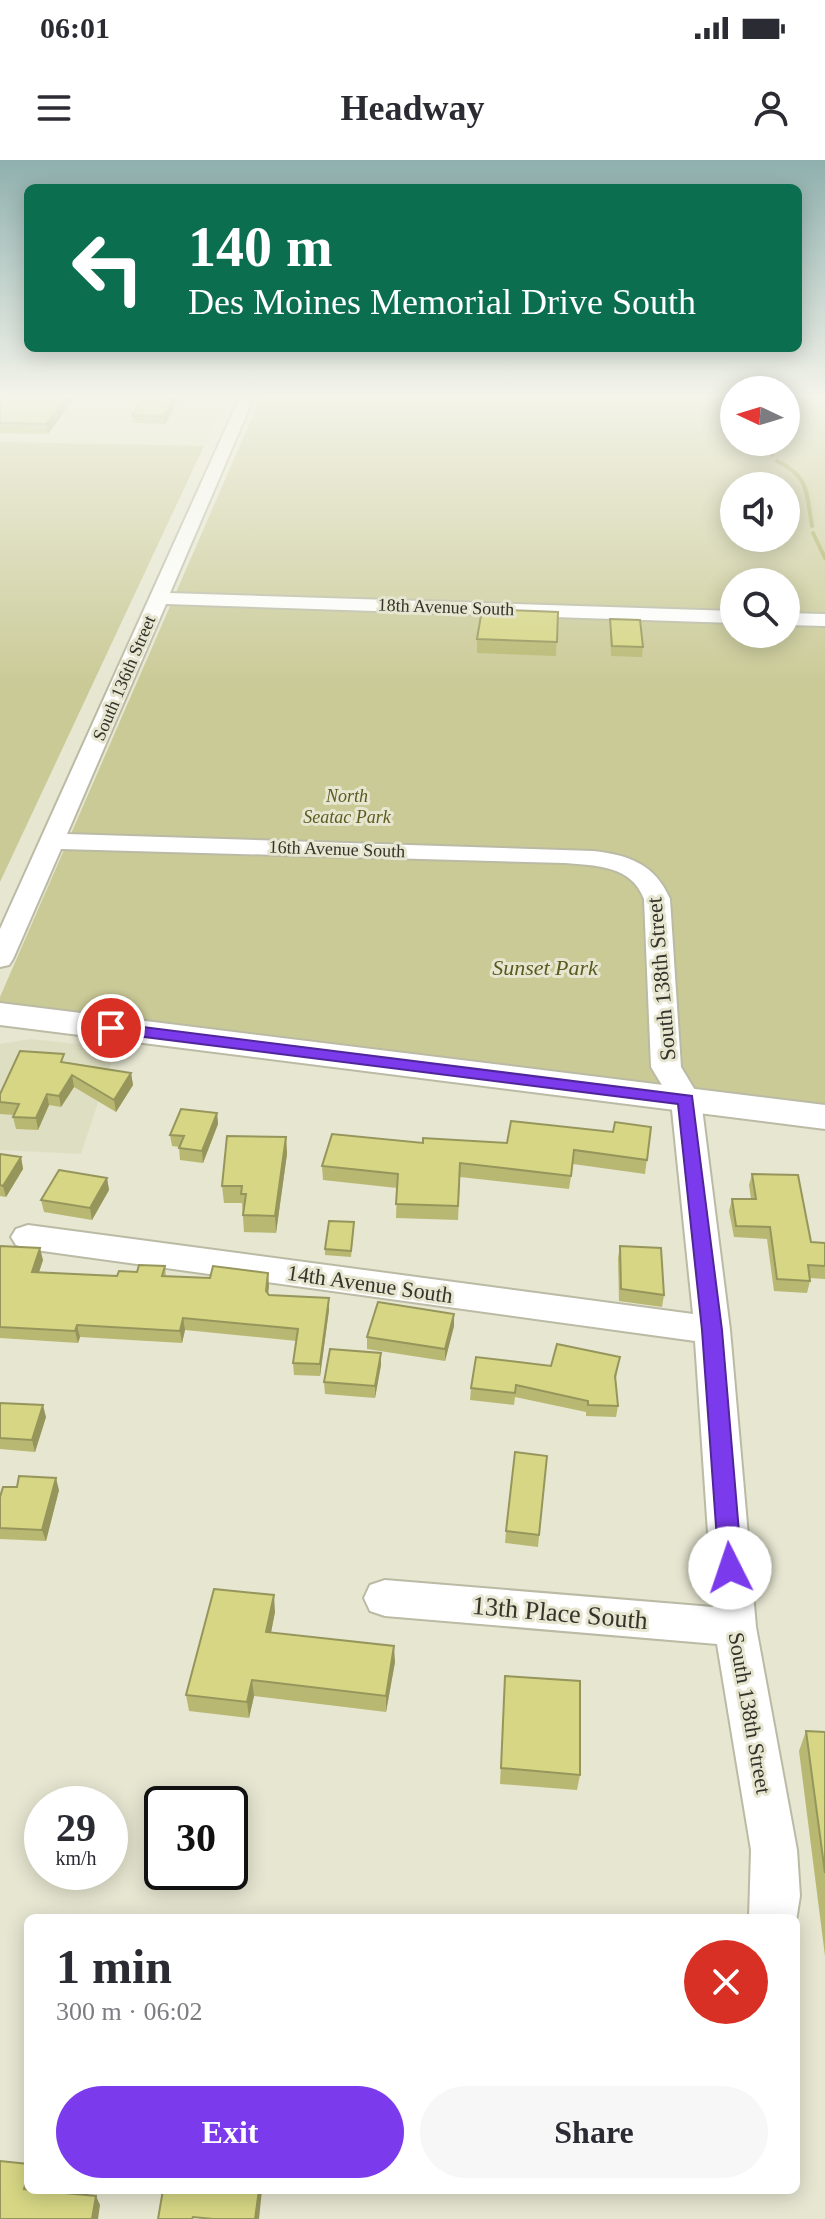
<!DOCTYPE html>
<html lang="en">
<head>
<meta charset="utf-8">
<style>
	body { margin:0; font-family:Georgia,serif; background:#f7f7f7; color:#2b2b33; height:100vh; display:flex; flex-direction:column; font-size:30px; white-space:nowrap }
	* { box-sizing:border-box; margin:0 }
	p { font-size:26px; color:#7c7c81 }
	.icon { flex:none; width:44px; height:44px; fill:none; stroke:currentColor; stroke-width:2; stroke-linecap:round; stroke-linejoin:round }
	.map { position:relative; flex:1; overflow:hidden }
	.drawer { position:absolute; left:24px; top:1754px; width:776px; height:280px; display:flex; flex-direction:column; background:#fff; border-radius:12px; box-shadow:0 4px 20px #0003 }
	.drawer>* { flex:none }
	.banner { position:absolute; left:24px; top:24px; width:778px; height:168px; border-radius:12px; box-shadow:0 4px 20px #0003; background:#0b6e4f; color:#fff; overflow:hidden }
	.needle { width:52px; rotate:274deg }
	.tools { position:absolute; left:720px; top:216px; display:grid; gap:16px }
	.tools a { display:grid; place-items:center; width:80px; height:80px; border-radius:50%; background:#fff; box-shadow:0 4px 20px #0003; font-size:40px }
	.speed { position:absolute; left:24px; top:1626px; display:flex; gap:16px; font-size:40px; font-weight:700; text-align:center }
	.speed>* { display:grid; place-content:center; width:104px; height:104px; border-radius:50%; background:#fff; box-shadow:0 4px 20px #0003; line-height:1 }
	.speed small { font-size:20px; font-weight:400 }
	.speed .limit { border:4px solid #111; border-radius:12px; background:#fff; color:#111 }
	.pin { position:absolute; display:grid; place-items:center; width:68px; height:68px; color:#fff; margin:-34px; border:4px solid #fff; border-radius:50%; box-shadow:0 2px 8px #0007 }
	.me { position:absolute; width:88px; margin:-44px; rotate:356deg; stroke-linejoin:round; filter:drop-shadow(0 0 6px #0008) }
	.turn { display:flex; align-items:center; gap:28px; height:168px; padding:0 32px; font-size:36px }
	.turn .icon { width:104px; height:104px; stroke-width:2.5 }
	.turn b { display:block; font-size:56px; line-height:68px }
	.round { display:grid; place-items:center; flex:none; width:84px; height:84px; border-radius:42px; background:#f7f7f7 }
	.overview { display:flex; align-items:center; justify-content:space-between; height:136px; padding:0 32px }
	h1 { font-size:48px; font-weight:800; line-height:60px }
	.primary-button { display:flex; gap:16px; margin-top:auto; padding:16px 32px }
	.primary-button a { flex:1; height:92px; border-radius:48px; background:#7c3aed; color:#fff; font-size:32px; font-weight:800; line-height:92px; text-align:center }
	.primary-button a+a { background:#f7f7f7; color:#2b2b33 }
	.status { display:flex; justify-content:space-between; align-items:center; height:56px; padding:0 40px; background:#fff; direction:ltr }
	.status svg { height:22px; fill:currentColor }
	header { display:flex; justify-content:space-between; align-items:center; height:104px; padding:0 32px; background:#fff; font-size:36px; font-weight:800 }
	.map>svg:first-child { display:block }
	.built { fill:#dedfc2 }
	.green { fill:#caca97; fill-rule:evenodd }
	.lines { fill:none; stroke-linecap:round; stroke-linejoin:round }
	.stream { stroke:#a9a958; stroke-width:4 }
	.minor-casing { stroke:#babaa5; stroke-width:4 }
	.major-casing { stroke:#babaa5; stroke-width:4 }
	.minor { fill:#fff; fill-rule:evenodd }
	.major { fill:#fff; fill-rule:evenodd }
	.wall { fill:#b8b872 }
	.shaded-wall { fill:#96965c }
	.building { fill:#d6d684; stroke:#96965c; stroke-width:2 }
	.route { fill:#7c3aed; stroke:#51269a; stroke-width:2 }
	.labels { text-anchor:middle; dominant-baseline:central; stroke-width:6; stroke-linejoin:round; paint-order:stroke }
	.far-street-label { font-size:18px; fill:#33332b; stroke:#e6e6d1 }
	.far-park-label { font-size:18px; font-style:italic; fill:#5c5b1f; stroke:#e6e6d1 }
	.park-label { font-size:22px; font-style:italic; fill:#5c5b1f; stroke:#e6e6d1 }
	.street-label { font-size:22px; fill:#33332b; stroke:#e6e6d1 }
	.near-street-label { font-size:26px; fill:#33332b; stroke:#e6e6d1 }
</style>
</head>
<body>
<div class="status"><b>06:01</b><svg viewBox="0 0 49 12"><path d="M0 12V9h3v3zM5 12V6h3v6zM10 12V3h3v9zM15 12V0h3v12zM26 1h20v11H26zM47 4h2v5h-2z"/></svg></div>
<header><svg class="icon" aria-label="menu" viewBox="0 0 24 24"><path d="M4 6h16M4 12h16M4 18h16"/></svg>Headway<svg class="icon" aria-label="person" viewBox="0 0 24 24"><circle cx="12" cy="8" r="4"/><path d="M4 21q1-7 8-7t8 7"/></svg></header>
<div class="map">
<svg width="825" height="2059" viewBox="0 0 825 2059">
	<rect width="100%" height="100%" fill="#e6e6d1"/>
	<path class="built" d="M0 237H227L204 286 0 282Z
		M30 879 116 888 81 994 0 990V884Z"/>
	<path class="green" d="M261 237H734V282H786V237H825V947L0 847V837ZM734 326H786V378H734ZM734 422H786V474H734Z
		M0 282 204 286 0 722Z"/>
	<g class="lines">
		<path class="stream" d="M765 282 772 295
			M777 301C810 317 806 332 812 366
			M813 373 825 398"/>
		<defs>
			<path id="minor" d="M240 237H254L170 433 734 451V463L166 444 67 674 593 691C629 695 655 704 670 739L681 907 701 940 730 1170 756 1467 797 1690 800 1736 796 1761V1758H749L751 1690 717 1484 385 1456 370 1451 364 1438 370 1425 385 1420 713 1447 695 1181 28 1089 16 1085 11 1077 16 1069 28 1065 693 1154 671 940 651 907 644 739C631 705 597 706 565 703L61 689 13 799 9 805 0 807V769Z
				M786 453 825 454V466L786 465Z"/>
			<path id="major" d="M0 843 825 945V969L0 865Z"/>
		</defs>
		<use href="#minor" class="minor-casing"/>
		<use href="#major" class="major-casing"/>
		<use href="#minor" class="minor"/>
		<use href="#major" class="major"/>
	</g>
	<path class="wall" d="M0 237H75L48 274 0 273Z
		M180 237 165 264 133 263 132 256Z
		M558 452 556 496 477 493V479Z
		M610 459 643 487 642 497 611 496 610 469Z
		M66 902 131 913 133 925 116 952 74 927 61 947 49 945 38 970 16 969 13 957 14 955 0 954V934Z
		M217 953 218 964 203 1003 180 1000 179 987 172 986 170 975Z
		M651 967 645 1014 573 1004 569 1029 460 1017 458 1060 396 1058 397 1028 323 1020 322 1006 423 983H507Z
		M286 977 287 994 276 1073 244 1072 242 1043H224L222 1026Z
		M0 994 21 997 23 1009 6 1037 0 1036Z
		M752 1014 811 1082 825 1083V1119L810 1118V1121L807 1133 774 1131 767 1079 734 1077 729 1051 732 1039H751L749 1025Z
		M107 1018 109 1030 92 1060 44 1052 41 1040Z
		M354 1068 351 1097 325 1095V1089Z
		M0 1086 43 1100 39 1112 117 1116 165 1106 166 1116 269 1125 268 1134 269 1135 329 1138V1150L320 1216 294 1215 293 1203 297 1181 185 1170 182 1183 80 1177 78 1183 0 1178Z
		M620 1086 664 1135 662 1147 619 1141 618 1098Z
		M454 1166 445 1201 367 1189V1177Z
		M381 1193V1205L375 1238 325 1234 324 1222Z
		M620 1197 616 1219 618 1246 616 1257 586 1256V1252L515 1237 514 1245 470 1240 471 1228 551 1206Z
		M0 1243 46 1257 35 1292 0 1289Z
		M547 1296 538 1387 505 1383 506 1371Z
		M17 1327 59 1330 46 1381 0 1379V1337Z
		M275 1452 271 1472 395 1502 386 1552 254 1536 249 1558 189 1551 186 1535Z
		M505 1516 580 1615 577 1630 500 1624Z
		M806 1571 825 1572V1796L799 1591Z"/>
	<path class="shaded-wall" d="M67 237H75L48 274 46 264Z
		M175 237H180L165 264 164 256Z
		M131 913 133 925 116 952 114 940Z
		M72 915 74 927 61 947 59 936Z
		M47 934 49 945 38 970 36 958Z
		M217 953 218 964 203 1003 202 991Z
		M286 977 287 994 276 1073 275 1056Z
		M21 997 23 1009 6 1037 3 1026Z
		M107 1018 109 1030 92 1060 90 1048Z
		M40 1088 43 1100 35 1124 32 1112Z
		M268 1113 269 1125 267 1143 266 1131Z
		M329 1138V1150L320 1216V1204Z
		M454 1154V1166L445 1201V1189Z
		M183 1158 185 1170 182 1183 180 1171Z
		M77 1165 80 1177 78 1183 75 1171Z
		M381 1193V1205L375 1238V1226Z
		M43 1245 46 1257 35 1292 32 1280Z
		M56 1318 59 1330 46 1381 42 1370Z
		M274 1435 275 1452 268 1488 266 1472Z
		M394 1486 395 1502 386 1552V1536Z
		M252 1520 254 1536 249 1558 247 1542Z
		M28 2013V2030L24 2029Z
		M259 2030H262L259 2059H255Z
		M96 2036 100 2045 98 2059H92Z"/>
	<path class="building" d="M0 237H67L46 264 0 263Z
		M144 237H175L164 256H132Z
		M482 449 558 452 557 482 477 479Z
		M610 459 640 460 643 487 612 486Z
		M20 891 64 894 61 902 131 913 114 940 72 915 59 936 47 934 36 958 13 957 19 944 0 942V934Z
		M181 949 217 953 202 991 179 988 184 976 170 975Z
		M511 961 613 972 615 962 651 967 647 1000 574 990 571 1016 460 1003 458 1046 396 1044 398 1014 322 1006 332 974 423 983V978L507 983Z
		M227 976 286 977 275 1056 243 1055 246 1034H241L242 1026H222Z
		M0 994 21 997 3 1026 0 1025Z
		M59 1010 107 1018 90 1048 41 1040Z
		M752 1014 798 1015 811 1082 825 1083V1106L808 1105 810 1121 777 1119 770 1067 736 1066 732 1039H756Z
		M329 1061 354 1062 351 1091 325 1089Z
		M0 1086 40 1088 32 1112 117 1116 119 1111 137 1112 139 1105 165 1106 162 1116 210 1118 213 1106 268 1113 266 1131 269 1135 329 1138 320 1204 293 1203 298 1169 183 1158 180 1171 77 1165 75 1171 0 1167Z
		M620 1086 661 1088 664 1135 621 1129Z
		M378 1142 454 1154 445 1189 367 1177Z
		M557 1184 620 1197 615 1216 618 1246 588 1245V1241L516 1225 515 1233 471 1228 476 1197 551 1206Z
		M330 1189 381 1193 375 1226 324 1222Z
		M0 1243 43 1245 32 1280 0 1278Z
		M515 1292 547 1296 539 1375 506 1371Z
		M19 1316 56 1318 42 1370 0 1368V1337L3 1327H17Z
		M214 1429 274 1435 266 1472 394 1486 386 1536 252 1520 247 1542 186 1535Z
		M505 1516 580 1521V1615L501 1608Z
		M806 1571 825 1572V1713Z
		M0 2001 28 2004V2013L24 2029 96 2036 92 2059H0Z
		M163 2030H259L255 2059H213L193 2057 192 2059H158Z"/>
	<linearGradient id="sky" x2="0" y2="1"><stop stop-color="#8fb0ae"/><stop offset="0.45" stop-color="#f4f4ea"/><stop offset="1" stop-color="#f4f4ea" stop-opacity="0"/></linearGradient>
	<rect width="825" height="525" fill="url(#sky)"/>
	<path class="route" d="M111 863 692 936 722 1170 742 1408 739 1415 730 1418 722 1415 719 1408 702 1170 678 944 105 872V865Z"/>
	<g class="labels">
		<g class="far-street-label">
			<text transform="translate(446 447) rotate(2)">18th Avenue South</text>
			<text transform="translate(124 518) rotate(-67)">South 136th Street</text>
			<text transform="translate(337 689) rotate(2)">16th Avenue South</text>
		</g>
		<g class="far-park-label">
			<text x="347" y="636">North<tspan x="347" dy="21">Seatac Park</tspan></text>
		</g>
		<g class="park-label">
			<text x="545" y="807">Sunset Park</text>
		</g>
		<g class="street-label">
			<text transform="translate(661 819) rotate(-95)">South 138th Street</text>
			<text transform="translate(370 1124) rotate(8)">14th Avenue South</text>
			<text transform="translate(750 1553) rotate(80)">South 138th Street</text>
		</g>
		<g class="near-street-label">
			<text transform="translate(560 1453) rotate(5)">13th Place South</text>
		</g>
	</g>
</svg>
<div class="tools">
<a><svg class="needle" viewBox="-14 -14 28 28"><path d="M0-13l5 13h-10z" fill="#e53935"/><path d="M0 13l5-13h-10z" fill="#7c7c81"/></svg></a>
<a><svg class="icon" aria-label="sound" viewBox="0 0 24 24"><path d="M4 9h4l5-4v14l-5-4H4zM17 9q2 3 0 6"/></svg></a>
<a><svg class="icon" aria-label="search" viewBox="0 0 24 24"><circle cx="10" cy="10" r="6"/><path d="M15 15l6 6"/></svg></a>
</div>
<div class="speed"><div>29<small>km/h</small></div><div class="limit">30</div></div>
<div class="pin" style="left:111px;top:868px;background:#d93025"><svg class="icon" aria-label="arrive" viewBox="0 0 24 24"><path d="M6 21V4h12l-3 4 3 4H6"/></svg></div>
<svg class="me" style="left:730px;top:1408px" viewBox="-20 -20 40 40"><circle r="19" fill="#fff"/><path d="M0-13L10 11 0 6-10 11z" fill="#7c3aed"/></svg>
<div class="banner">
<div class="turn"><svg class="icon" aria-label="left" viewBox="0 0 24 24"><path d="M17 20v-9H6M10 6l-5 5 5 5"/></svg><div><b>140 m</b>Des Moines Memorial Drive South</div></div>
</div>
<section class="drawer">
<div class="overview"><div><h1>1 min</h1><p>300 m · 06:02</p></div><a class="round" style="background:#d93025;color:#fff"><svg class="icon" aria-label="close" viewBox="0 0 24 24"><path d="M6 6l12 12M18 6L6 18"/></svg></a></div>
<div class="primary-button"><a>Exit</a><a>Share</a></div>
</section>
</div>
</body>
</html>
